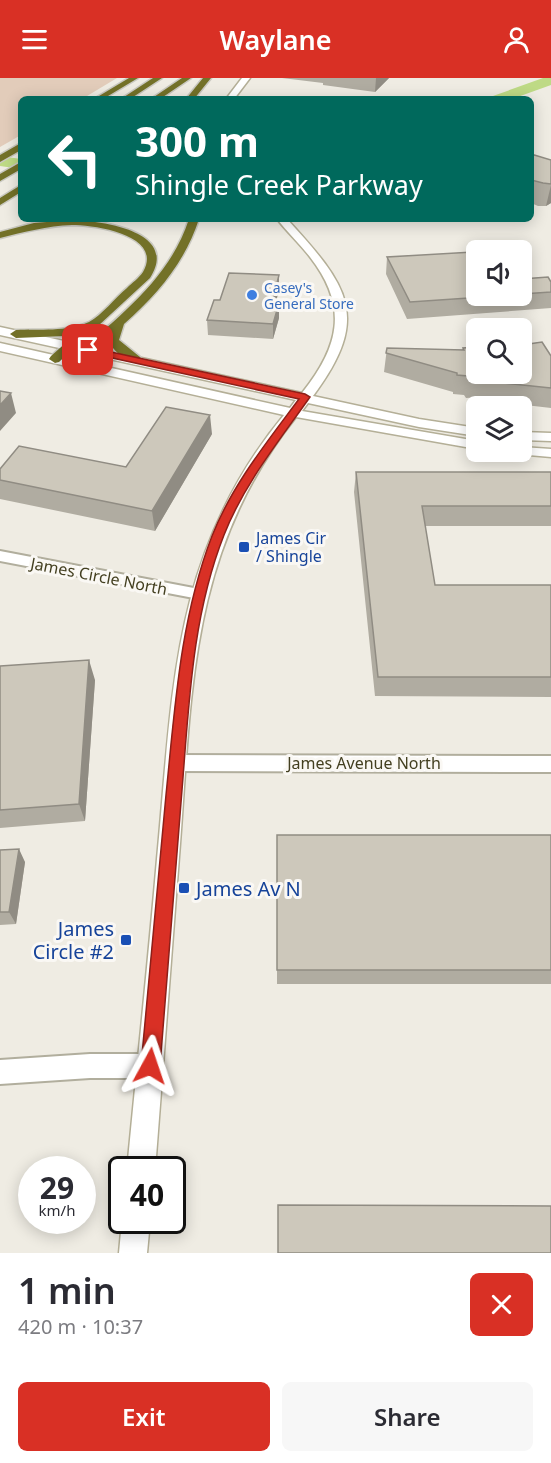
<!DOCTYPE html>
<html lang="en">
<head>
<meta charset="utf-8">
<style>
	body { margin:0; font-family:"Noto Sans",sans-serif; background:#f7f7f7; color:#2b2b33; height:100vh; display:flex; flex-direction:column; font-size:22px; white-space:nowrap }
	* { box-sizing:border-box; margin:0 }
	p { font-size:20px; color:#7c7c81 }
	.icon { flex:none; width:33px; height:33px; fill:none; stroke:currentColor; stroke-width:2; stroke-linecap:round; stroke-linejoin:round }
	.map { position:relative; height:1175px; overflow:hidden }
	.side { display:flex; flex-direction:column; background:#fff; flex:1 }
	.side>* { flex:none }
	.banner { position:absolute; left:18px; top:18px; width:516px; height:126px; border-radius:9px; box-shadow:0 3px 15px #0003; background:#00695c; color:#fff; overflow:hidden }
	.controls { position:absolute; left:466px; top:162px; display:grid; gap:12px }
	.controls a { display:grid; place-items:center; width:66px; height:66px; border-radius:9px; background:#fff; box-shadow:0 3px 15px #0003; font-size:30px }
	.speed { position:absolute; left:18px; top:1078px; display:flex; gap:12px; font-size:30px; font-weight:700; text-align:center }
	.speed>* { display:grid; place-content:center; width:78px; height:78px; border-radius:50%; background:#fff; box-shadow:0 3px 15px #0003; line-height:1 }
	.speed small { font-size:15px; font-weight:400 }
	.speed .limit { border:3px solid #111; border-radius:9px; background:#fff; color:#111 }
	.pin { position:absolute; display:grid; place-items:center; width:51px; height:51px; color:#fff; margin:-26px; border-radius:12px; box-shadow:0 3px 9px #0006 }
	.me { position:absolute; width:66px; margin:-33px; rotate:5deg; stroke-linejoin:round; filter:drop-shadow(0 0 4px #0008) }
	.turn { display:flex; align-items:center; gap:21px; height:126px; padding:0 18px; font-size:27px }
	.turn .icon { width:78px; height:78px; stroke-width:2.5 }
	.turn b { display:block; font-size:42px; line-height:51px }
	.round { display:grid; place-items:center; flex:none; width:63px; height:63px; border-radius:9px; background:#f7f7f7 }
	.headline { display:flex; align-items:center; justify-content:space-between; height:102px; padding:0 18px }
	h1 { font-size:36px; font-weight:600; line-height:45px }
	.action { display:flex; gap:12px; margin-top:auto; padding:12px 18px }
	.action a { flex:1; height:69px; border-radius:9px; background:#d93025; color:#fff; font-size:24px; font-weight:600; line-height:69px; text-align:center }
	.action a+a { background:#f7f7f7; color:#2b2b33 }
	header { display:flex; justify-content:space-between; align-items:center; height:78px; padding:0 18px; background:#d93025; color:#fff; font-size:27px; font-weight:600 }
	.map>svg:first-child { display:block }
	.green { fill:#e2ccba }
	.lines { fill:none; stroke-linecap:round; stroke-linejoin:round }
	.river { fill:#beda85; fill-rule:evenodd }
	.street-casing { stroke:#b1ae9d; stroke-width:4 }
	.secondary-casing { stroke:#b4af97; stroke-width:3 }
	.highway-casing { stroke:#cac9c1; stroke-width:3 }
	.street { fill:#fff; fill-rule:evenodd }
	.secondary { fill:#fff; fill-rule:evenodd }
	.highway { fill:#737128; fill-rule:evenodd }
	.wall { fill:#b0aca1 }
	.shaded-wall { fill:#908c83 }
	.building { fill:#cdc8bb; stroke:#908c83; stroke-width:1.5 }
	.route { fill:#d93025; stroke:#8d1f18; stroke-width:1.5 }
	.shop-dot { fill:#3f7fe0; stroke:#faf8f4; stroke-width:2 }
	.transit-dot { fill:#1a4fb4; stroke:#faf8f4; stroke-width:2 }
	.labels { text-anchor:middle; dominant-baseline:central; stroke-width:6; stroke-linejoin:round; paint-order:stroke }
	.far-shop-label { font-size:14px; fill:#366cbe; stroke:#faf8f4; text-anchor:start }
	.transit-label { font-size:16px; fill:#164399; stroke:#faf8f4; text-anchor:start }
	.street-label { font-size:16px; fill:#433f20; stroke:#faf8f4 }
	.near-transit-label { font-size:20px; fill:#164399; stroke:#faf8f4; text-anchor:start }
</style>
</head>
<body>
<header><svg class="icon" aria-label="menu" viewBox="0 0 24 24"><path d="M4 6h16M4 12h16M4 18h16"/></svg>Waylane<svg class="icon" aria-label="person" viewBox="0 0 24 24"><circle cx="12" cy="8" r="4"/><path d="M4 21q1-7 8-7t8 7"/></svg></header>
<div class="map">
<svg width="551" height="1175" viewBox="0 0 551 1175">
	<rect width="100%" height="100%" fill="#efece3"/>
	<path class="green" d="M0 0H117L82 21H21V57L0 69Z"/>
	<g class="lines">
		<path class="river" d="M543 0H551V7L512 21H490L493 18Z
			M0 78 21 81V91L0 88Z"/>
		<defs>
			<path id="street" d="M0 473 199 511 204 512 207 516 204 520 199 521 0 483Z
				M176 677 551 678V694L176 693 170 690 167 685 170 680Z
				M90 976H150L158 980 162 988 158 996 150 1000H90L0 1006V982Z"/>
			<path id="secondary" d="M242 0H250L234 21H226Z
				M277 141H287C347 207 373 238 313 318L419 341 477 350V358L419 349 308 325 302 333 477 363V371L296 339C188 474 192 616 179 779 171 883 163 988 155 1092H127C137 988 148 885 157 781 173 614 171 474 284 337L0 273V265L290 330 296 322 0 257V249L302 315C339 269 349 229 310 179 300 166 287 154 277 141Z
				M522 354 551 355V363L522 362Z
				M522 369 551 371V379L517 376 515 374H522Z
				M122 1143H150L147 1175H119Z"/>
			<path id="highway" d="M129 0H138L103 21H94Z
				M153 0H162L130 21H121Z
				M182 0H191L160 21H151Z
				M203 0H211L194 21H186Z
				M21 65V72L0 84V77Z
				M21 84V91L0 103V96Z
				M21 107V114L0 127V120Z
				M189 141H199C185 184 158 216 124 246L119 262 140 279 142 282 140 285C127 287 113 272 107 261L78 288H70L68 285 70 282C116 240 169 203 189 141Z
				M72 142C102 143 180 153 150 200L59 284 55 285 49 281 51 278 78 254 64 258 16 260 10 256 16 252C39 251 67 254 89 244 102 237 115 220 127 210 132 205 139 200 143 194 164 157 95 147 72 147 47 148 24 154 0 160V154L34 145Z"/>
		</defs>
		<use href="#street" class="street-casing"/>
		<use href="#secondary" class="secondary-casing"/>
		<use href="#highway" class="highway-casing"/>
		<use href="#street" class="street"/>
		<use href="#secondary" class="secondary"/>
		<use href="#highway" class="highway"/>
	</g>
	<path class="wall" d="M282 0H389L375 14 323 7V5Z
		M531 76 551 82V125L546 128H538L531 125Z
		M387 179 477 218H522V201L551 204V230L407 241 386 196Z
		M279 197V212L275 225 279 240 273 261 208 257 207 242Z
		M387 270 462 272 463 270 551 278V330L500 324 496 318 466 320 464 317 453 316V314L384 294Z
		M212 356 155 453 0 421V391L126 389Z
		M356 394H551V448H425L435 507H551V619L375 618 354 414Z
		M0 588 95 602 85 743 0 750Z
		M277 757H551V906H277Z
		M0 772 25 784 16 846 0 847Z"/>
	<path class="shaded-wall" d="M376 0H389L375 14Z
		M551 107V125L546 128Z
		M279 197V212L272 240V225Z
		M279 225V240L273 261V246Z
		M11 315 16 335 0 353V327Z
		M210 337 212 356 155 453 152 433Z
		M89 582 95 602 85 743 79 726Z
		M19 771 25 784 16 846 9 834Z"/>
	<path class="building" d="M531 76 551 82V106L543 105 531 102Z
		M473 174 477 181V218H498L410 224 387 179Z
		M229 195 279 197 272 225H279L273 246 207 242 214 222H220Z
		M548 199 551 204V214L522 216V201Z
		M542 264 551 278V310L504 305 501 299 470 301 468 298 457 297V295L386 275 387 270 464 272 463 270 477 269V296H522V267Z
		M0 313 11 315 0 327Z
		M166 329 210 337 152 433 0 402V391L19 368 126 389Z
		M356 394H551V428H422L435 507H551V599H378Z
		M89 582 79 726 0 732V588Z
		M277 757H551V892H277Z
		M19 771 9 834H0V772Z
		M278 1127 551 1128V1175H278Z"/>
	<path class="route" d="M88 269 305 316 310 319C279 363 244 406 224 457 192 538 189 626 182 712 175 804 167 896 160 988L157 995 150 997 143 995 141 988C149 897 158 807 166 717 175 629 180 541 212 458 232 407 267 364 299 321L85 274 84 272Z"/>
	<circle class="shop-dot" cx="252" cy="217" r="6"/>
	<g class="transit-dot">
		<rect x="238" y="463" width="12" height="12" rx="3"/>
		<rect x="178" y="804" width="12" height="12" rx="3"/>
		<rect x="120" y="856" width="12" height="12" rx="3"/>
	</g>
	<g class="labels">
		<g class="far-shop-label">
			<text x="264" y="209">Casey's<tspan x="264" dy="16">General Store</tspan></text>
		</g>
		<g class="transit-label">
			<text x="256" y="460">James Cir<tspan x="256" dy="18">/ Shingle</tspan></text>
		</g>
		<g class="street-label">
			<text transform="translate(99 498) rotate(11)">James Circle North</text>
			<text x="364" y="685">James Avenue North</text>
		</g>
		<g class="near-transit-label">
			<text x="196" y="810">James Av N</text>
			<text x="114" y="850" text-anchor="end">James<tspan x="114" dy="23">Circle #2</tspan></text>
		</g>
	</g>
</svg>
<div class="controls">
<a><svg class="icon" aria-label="sound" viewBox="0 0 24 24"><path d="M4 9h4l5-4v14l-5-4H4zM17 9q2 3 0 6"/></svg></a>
<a><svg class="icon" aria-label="search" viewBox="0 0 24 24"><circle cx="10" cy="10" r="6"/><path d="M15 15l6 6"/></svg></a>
<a><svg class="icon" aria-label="layers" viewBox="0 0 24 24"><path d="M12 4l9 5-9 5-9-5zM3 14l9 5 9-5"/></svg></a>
</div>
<div class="speed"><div>29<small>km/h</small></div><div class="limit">40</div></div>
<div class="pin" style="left:88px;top:272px;background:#d93025"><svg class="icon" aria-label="arrive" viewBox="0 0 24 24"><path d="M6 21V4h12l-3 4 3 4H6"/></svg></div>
<svg class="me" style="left:150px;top:988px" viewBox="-20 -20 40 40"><path d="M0-17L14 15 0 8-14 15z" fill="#d93025" stroke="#fff" stroke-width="4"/></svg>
<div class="banner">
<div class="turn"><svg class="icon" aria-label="left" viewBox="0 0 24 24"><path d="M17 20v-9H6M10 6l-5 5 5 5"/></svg><div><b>300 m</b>Shingle Creek Parkway</div></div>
</div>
</div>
<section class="side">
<div class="headline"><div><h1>1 min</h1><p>420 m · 10:37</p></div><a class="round" style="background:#d93025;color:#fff"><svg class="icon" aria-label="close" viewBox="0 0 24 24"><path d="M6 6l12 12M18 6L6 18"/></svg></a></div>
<div class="action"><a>Exit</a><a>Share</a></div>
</section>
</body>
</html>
